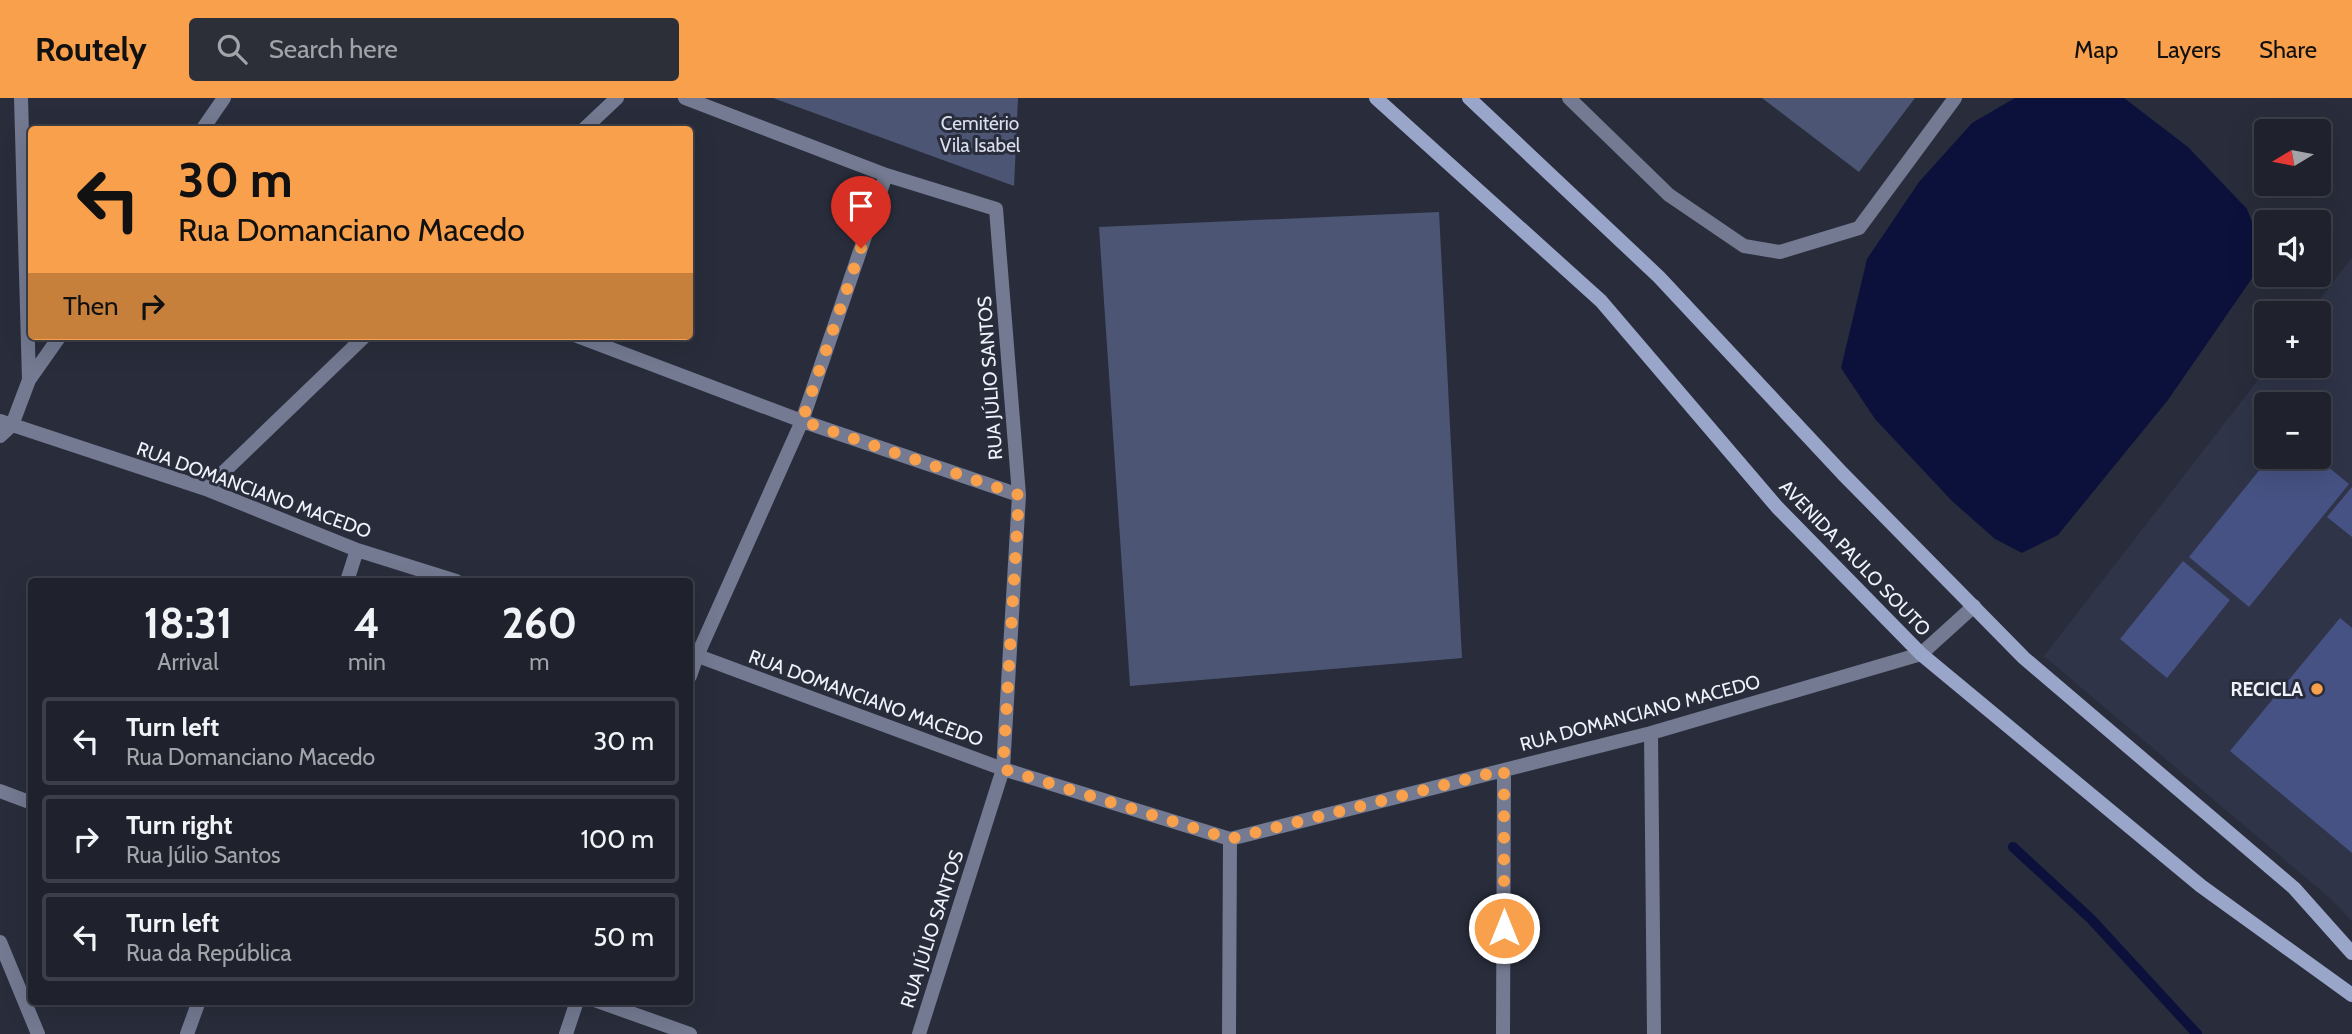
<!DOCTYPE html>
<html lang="en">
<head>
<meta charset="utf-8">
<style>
	body { margin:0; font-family:Cabin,sans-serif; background:#2c2f38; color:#f1f3f6; height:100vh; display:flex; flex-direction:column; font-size:26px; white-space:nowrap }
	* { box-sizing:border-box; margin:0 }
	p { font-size:23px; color:#a1a4a9 }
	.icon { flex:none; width:38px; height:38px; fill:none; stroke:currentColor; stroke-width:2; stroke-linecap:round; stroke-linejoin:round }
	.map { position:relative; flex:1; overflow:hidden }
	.sheet { position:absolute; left:28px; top:480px; width:665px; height:427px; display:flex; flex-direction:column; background:#1f222c; border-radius:7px; box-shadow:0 7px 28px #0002,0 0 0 2px #3c3f48 }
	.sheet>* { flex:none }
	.banner { position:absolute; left:28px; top:28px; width:665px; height:214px; border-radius:7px; box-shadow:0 7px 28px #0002,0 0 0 2px #3c3f48; background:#f8a04b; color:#111; overflow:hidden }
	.needle { width:46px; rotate:260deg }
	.fabs { position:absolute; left:2254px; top:21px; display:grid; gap:14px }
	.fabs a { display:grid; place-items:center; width:77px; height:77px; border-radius:7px; background:#1f222c; box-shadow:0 7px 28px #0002,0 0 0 2px #3c3f48; font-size:35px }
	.pin { position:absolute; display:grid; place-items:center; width:60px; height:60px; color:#fff; margin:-72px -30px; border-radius:50% 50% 50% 0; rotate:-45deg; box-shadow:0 0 7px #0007 }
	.pin .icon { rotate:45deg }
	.me { position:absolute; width:77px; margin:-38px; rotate:0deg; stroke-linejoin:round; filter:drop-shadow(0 0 5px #0008) }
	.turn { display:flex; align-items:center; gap:24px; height:147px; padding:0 35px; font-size:32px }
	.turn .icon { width:91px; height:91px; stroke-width:2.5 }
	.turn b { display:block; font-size:49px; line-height:60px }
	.then { display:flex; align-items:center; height:66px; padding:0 35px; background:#0003; gap:14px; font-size:26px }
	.eta { display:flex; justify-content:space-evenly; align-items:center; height:119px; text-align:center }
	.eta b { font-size:42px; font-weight:700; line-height:49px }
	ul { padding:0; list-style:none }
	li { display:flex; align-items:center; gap:21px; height:88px; margin:0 14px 10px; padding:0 21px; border:4px solid #3c3f48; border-radius:7px }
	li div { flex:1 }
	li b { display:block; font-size:26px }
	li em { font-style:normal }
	header { display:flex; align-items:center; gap:42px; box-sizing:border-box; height:98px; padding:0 35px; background:#f8a04b; color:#111 }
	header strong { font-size:33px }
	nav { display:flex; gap:38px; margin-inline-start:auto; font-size:24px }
	.search { width:490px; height:63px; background:#2c2f38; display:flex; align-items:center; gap:18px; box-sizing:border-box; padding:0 24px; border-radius:7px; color:#a1a4a9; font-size:26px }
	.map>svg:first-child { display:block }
	.built { fill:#2f3448; fill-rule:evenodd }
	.green { fill:#4c5573 }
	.water { fill:#0c113c }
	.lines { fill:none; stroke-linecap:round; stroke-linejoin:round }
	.stream { stroke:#0c113c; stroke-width:10 }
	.building { fill:#465283 }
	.lane { stroke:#737a91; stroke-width:14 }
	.street { stroke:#737a91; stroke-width:14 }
	.secondary { stroke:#9aa5ca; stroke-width:14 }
	.route { stroke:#f8a04b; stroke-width:12; stroke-dasharray:0 21.6 }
	.poi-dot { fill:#f8a04b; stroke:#292d3b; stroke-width:2.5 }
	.labels { text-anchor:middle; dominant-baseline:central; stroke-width:6; stroke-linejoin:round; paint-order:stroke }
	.park-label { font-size:19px; fill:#dbe0f0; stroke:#292d3b }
	.street-label { font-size:19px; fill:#eff2fb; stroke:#292d3b }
	.poi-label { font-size:19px; font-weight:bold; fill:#eff2fb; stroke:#292d3b; text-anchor:end }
</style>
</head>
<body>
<header>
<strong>Routely</strong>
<div class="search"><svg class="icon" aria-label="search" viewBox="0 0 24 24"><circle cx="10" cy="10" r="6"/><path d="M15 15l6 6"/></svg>Search here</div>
<nav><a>Map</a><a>Layers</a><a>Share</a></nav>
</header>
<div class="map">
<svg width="2352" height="936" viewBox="0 0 2352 936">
	<rect width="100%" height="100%" fill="#292d3b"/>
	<path class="built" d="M2352 160V823L2331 801 2044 558 2269 268H2319V215H2309ZM2266 306H2319V359H2266Z"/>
	<path class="green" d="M773 0H1018L1014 88Z
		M1762 0H1915L1859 74Z
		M1439 114 1462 560 1130 588 1099 129Z"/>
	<path class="water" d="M2015 0H2124L2188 49 2247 111 2266 160 2168 302 2058 437 2022 455 1995 441 1952 403 1875 321 1841 270 1867 161 1919 84 1972 25Z"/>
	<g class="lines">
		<path class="stream" d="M2013 749 2091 821 2197 936"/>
	</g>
	<path class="building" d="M2270 359H2316L2349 386 2249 509 2189 459Z
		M2352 389V439L2327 419Z
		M2183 463 2230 502 2167 580 2120 541Z
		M2340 520 2352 530V755L2230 653Z"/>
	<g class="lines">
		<path class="lane" d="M1569 0 1669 97 1744 148 1780 154 1859 130 1955 0"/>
		<path class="street" d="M685 0 886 77 996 111 1019 397 1003 671 919 936
			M202 32 224 0
			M583 32 617 0
			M577 238 802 323 1019 397
			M29 282 60 238
			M0 323 206 391 357 452 456 483
			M0 338 12 327 29 282 21 0
			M206 391 365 238
			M347 483 357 452
			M690 555 1003 671 1230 741 1651 635 1921 556 1974 508
			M690 578 697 558 802 323 886 77
			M1651 635 1654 936
			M0 693 32 705
			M0 844 38 936
			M597 903 690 936
			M187 936 199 903
			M566 936 577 903
			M1229 936 1230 741
			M1503 936 1504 672"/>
		<path class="secondary" d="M1376 0 1601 203 1777 409 1921 556 2201 788 2352 897
			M1469 0 1659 179 1842 375 2024 560 2294 790 2352 855"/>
	</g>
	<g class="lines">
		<path class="route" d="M861 150 802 323 1019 397 1003 671 1230 741 1504 672V830"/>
	</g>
	<circle class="poi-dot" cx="2317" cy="591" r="7"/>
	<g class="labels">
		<g class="park-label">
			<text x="980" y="25">Cemitério<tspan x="980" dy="22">Vila Isabel</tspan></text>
		</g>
		<g class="street-label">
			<text transform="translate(990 280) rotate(-94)">RUA JÚLIO SANTOS</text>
			<text transform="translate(254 392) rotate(20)">RUA DOMANCIANO MACEDO</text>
			<text transform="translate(1855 460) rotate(46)">AVENIDA PAULO SOUTO</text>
			<text transform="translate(866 600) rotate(20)">RUA DOMANCIANO MACEDO</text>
			<text transform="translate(1640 615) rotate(-15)">RUA DOMANCIANO MACEDO</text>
			<text transform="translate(932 831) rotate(-72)">RUA JÚLIO SANTOS</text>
		</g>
		<g class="poi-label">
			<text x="2303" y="591">RECICLA</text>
		</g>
	</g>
</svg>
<div class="fabs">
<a><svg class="needle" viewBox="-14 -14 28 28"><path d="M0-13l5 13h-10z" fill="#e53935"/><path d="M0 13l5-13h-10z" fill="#a1a4a9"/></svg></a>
<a><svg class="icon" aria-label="sound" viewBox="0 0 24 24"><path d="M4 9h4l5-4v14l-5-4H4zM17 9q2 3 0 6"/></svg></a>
<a>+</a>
<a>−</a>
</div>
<div class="pin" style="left:861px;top:150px;background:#d93025"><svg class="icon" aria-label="arrive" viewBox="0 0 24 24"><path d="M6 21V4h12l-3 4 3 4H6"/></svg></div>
<svg class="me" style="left:1504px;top:830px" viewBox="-20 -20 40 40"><circle r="17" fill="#f8a04b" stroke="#fff" stroke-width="3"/><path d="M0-11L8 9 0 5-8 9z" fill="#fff"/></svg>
<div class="banner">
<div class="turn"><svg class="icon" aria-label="left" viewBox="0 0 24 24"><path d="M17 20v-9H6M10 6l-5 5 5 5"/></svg><div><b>30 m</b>Rua Domanciano Macedo</div></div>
<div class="then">Then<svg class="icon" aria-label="right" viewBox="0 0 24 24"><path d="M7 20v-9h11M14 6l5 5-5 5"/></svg></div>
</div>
<section class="sheet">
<div class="eta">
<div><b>18:31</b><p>Arrival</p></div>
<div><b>4</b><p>min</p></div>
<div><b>260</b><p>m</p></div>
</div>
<ul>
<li><svg class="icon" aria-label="left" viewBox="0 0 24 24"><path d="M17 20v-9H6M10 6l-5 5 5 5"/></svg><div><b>Turn left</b><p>Rua Domanciano Macedo</p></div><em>30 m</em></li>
<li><svg class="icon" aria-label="right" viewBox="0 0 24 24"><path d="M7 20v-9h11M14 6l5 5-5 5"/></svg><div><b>Turn right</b><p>Rua Júlio Santos</p></div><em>100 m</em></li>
<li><svg class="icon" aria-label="left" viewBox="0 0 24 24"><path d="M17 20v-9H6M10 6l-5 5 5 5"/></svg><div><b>Turn left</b><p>Rua da República</p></div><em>50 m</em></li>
</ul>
</section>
</div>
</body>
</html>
